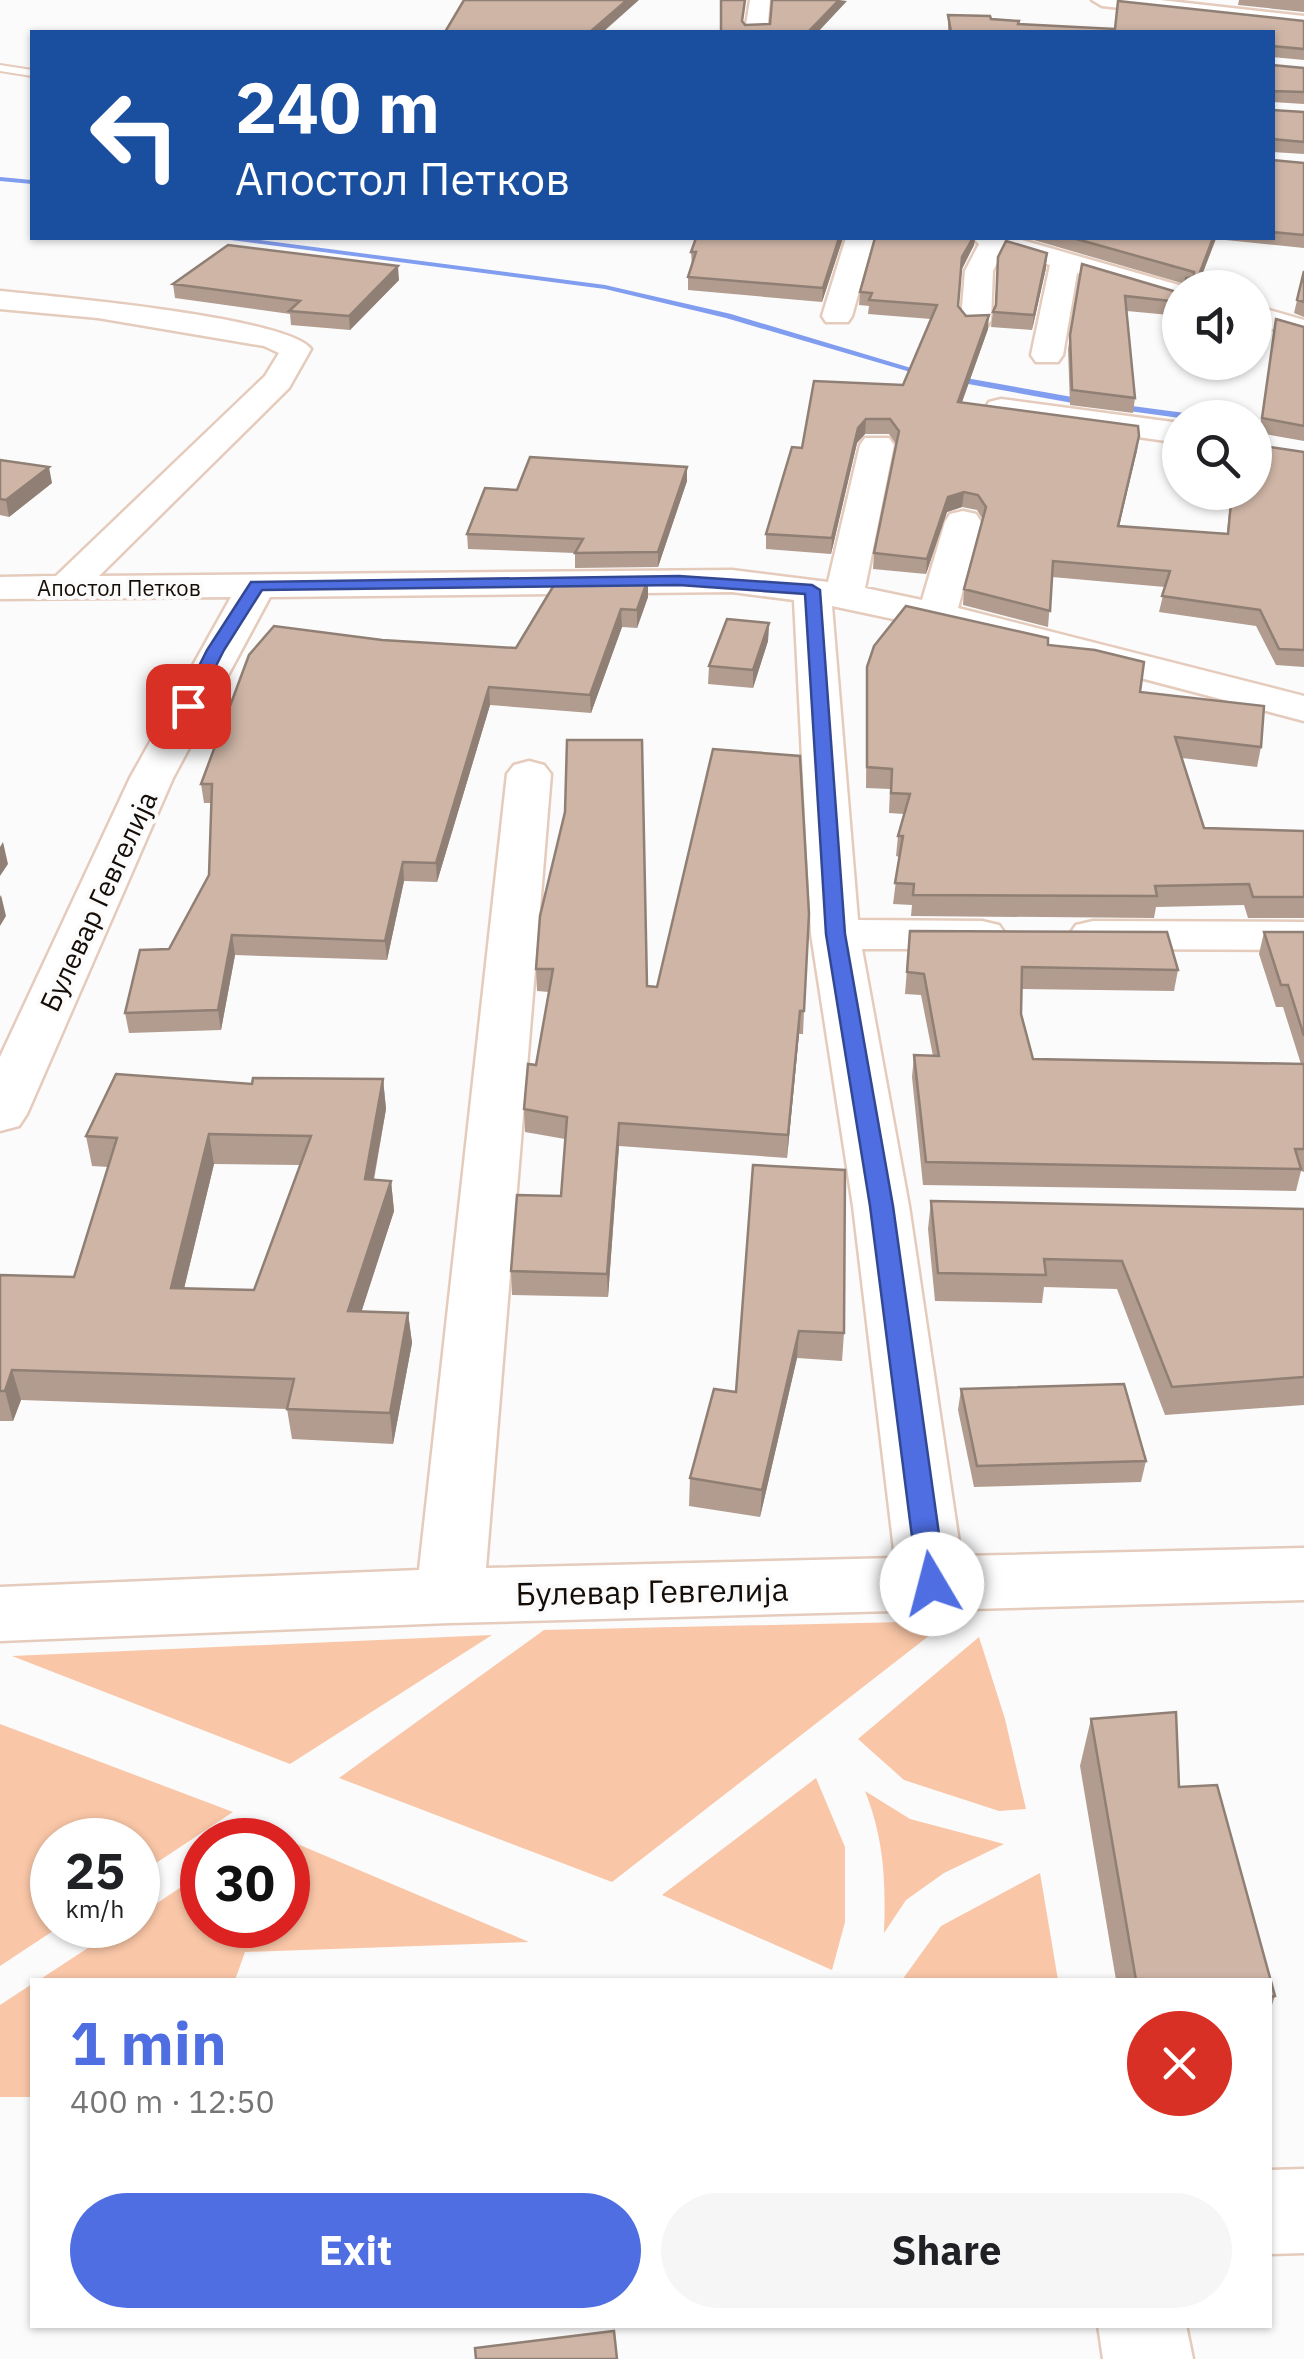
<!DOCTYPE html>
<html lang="en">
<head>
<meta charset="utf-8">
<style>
	body { margin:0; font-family:"IBM Plex Sans",sans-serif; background:#f6f6f6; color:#202124; height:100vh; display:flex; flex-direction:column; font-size:38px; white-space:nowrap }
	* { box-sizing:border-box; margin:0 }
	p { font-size:32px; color:#757577 }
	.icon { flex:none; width:55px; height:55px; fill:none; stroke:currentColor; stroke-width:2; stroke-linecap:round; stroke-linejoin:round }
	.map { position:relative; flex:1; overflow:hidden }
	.details { position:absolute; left:30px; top:1978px; width:1242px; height:350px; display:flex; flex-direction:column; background:#fff; border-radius:0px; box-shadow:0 2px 8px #0004 }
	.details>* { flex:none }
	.top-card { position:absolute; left:30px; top:30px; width:1245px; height:210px; border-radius:0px; box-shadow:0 2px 8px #0004; background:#1a4fa0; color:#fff; overflow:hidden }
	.buttons { position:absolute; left:1162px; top:270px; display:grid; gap:20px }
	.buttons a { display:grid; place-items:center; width:110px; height:110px; border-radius:50%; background:#fff; box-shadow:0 2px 8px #0004; font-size:50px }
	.speed { position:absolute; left:30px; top:1818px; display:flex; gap:20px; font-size:50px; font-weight:700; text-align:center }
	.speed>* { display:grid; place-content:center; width:130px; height:130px; border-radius:50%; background:#fff; box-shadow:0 2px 8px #0004; line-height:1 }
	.speed small { font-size:25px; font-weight:400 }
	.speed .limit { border:15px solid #d22; background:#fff; color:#111 }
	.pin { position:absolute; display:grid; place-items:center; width:85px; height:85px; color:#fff; margin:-42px; border-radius:20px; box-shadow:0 5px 15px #0006 }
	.me { position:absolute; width:110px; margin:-55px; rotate:352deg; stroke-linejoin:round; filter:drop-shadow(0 0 8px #0008) }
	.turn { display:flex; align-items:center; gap:35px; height:210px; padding:0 40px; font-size:45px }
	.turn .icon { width:130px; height:130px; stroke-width:2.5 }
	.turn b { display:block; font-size:70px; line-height:85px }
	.round { display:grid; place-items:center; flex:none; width:105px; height:105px; border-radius:52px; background:#f6f6f6 }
	.overview { display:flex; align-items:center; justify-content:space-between; height:170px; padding:0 40px }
	h1 { font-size:60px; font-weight:700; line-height:75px; color:#4e6ee2 }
	.button { display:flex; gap:20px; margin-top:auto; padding:20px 40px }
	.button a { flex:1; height:115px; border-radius:60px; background:#4e6ee2; color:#fff; font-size:40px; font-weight:700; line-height:115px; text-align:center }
	.button a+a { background:#f6f6f6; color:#202124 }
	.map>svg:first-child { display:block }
	.green { fill:#f9c6a7 }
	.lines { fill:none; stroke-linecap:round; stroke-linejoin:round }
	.stream { fill:#819def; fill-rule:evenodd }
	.service-casing { stroke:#e5cbbc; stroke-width:4 }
	.minor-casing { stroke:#e5cbbc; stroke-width:5 }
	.service { fill:#fff; fill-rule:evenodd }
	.minor { fill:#fff; fill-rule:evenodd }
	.wall { fill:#b19c8f; fill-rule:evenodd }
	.shaded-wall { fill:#907f74 }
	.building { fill:#ceb5a6; stroke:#907f74; stroke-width:2.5; fill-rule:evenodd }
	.route { fill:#4e6ee2; stroke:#334893; stroke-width:2.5 }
	.labels { text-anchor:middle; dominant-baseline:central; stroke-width:8; stroke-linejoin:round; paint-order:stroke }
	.far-street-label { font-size:22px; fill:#140c07; stroke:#fbfbfb }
	.street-label { font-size:28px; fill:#140c07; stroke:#fbfbfb }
	.near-street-label { font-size:32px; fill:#140c07; stroke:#fbfbfb }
</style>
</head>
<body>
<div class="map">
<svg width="1304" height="2359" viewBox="0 0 1304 2359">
	<rect width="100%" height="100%" fill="#fbfbfb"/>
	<path class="green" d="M948 1621 612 1882 339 1778 544 1630Z
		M492 1635 290 1764 12 1656Z
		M979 1637 1005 1719 1026 1809 999 1811 904 1780 858 1739Z
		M0 1724 233 1812 138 1875V1840H52V1925H62L0 1966Z
		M816 1778 845 1847V1922L832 1970 662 1895Z
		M865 1791 910 1819 1004 1844 944 1873 906 1900 884 1933C886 1881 884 1839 865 1791Z
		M288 1840 529 1942 245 1952 235 1980H39L123 1925H138V1916L202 1873V1925H288Z
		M1040 1873 1058 1980H902L941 1926Z
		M32 1984V2097H0V2005Z"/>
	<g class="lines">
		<path class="stream" d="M0 177 32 180V184L0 181Z
			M228 238H245L605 285 731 314 931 374 924 376 726 318 605 289 231 240Z
			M949 375 1089 400 1093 403 1089 406 946 380 945 378Z
			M1117 404 1200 415 1204 418H1180L1114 409V405Z
			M1255 423 1304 431V437L1255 429Z"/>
		<defs>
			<path id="service" d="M0 65 32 70V76L0 71Z"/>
			<path id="minor" d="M750 0H770L767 32H745Z
				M1092 0H1160L1304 16V28L1102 6Z
				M846 238H874L852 316 848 322H826L822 316Z
				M973 238H1015L1189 288H1180V303L1077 273 1063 355 1058 362H1036L1031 355 1050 265 1003 251 993 271 991 320 987 326H965L961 320 965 271 979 244Z
				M0 291C49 296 289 317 311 349L289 388 99 576 732 570 828 582 860 445 865 438H889L894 445 865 588 922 600 945 522 950 514 963 511 976 514 981 522 958 608 1304 696V721L1011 644 832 606 858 920 982 921 999 925 1006 935 999 945 982 949H862L909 1206 961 1556 1304 1548V1600L450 1623 0 1641V1587L419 1570 507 774 514 765 529 761 544 765 551 774 486 1568 895 1558 853 1206 811 934 794 600 732 592 270 597 173 778 27 1114 19 1126 0 1131V1057L130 778 231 597 0 599V577L56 576 265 376 279 353 264 346 98 318 0 309Z
				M1255 306 1304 320V338L1255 324Z
				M1001 399 1180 423V443L989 416 985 409 989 402Z
				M1093 921 1304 922V950L1093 949 1076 945 1069 935 1076 925Z
				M1304 2169V2253L1270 2254V2170Z
				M1098 2325H1186L1193 2359H1103Z"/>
		</defs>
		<use href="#service" class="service-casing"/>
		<use href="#minor" class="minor-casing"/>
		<use href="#service" class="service"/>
		<use href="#minor" class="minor"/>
	</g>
	<path class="wall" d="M1239 0H1304V12L1238 5Z
		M948 15 991 19 1018 24 1114 29 1304 21V60L1272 57V32H948Z
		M1272 65 1304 68V104L1272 102Z
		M1272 110 1304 112V154L1272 152Z
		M1272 160 1304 163V248L1216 239 1197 288H1184L1185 284 1027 238H1272Z
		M696 238H843L822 302 688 290V277L692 266 691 252Z
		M875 238H975L974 245 961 270 958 306 966 316 988 329 962 402 1139 436 1119 527 1227 533 1231 492H1255L1257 445 1304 452V667L1276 665 1256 626 1159 612 1165 587 1052 577 1048 627 963 605 964 589 983 520 977 510 962 507 947 512 926 574 873 569 874 553 896 444 889 434H865L857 443 831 554 766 549V534L802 448 903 385 931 319 868 314 869 306 859 305 860 292Z
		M998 257 1046 268 1032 330 991 327 993 312 995 307Z
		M1082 264 1180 293V316L1127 311 1135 398 1133 413 1070 405 1068 349Z
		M1304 271V317L1294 313Z
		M399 280 350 330 291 325 290 314 175 298 173 284Z
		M1304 327V441L1259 433 1274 333Z
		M0 460 52 483 9 517 0 515Z
		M687 467V481L658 567 575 568V553L468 549 467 534 517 490Z
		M648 597 637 628 622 627 591 713 490 705 437 882 404 881 387 960 235 955 221 1030 129 1033 125 1013 169 949 209 875 211 803H204L201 784 382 640 516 648Z
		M769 623 768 641 753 688 708 684 709 666Z
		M1048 645 1140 692 1261 747 1257 767 1182 758 1204 828 1304 831V918H1248L1244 905 1156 907 1154 918 911 916 912 905 893 904 899 857 896 856 898 836 904 814 889 813 890 789 866 788 867 667Z
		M540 916 647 986 804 1011 803 1034H799L787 1158 619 1146 608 1297 512 1295 511 1271 561 1196 565 1139 525 1132 524 1109 536 1065 549 992 537 991 536 969Z
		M910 931 1178 970 1174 991 1022 989 1021 1014 1033 1059 1301 1064 1283 1007H1276L1259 954 1264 932H1304V1172L1301 1171 1296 1191 923 1185 912 1077 914 1055 933 1056 921 995 905 994Z
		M383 1079 386 1109 374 1180 391 1181 394 1211 361 1312 408 1313 412 1343 393 1444 292 1439 287 1409 21 1400 13 1421H0V1275L74 1277 108 1167 92 1166 86 1136 252 1084ZM214 1164 300 1165 254 1290 184 1288Z
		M753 1165 844 1333 842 1361 797 1358 760 1517 689 1506 690 1478 736 1392Z
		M931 1201 1304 1209V1405L1165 1415 1117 1289 1044 1287 1042 1303 935 1301 928 1229Z
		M961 1389 1146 1461 1141 1482 974 1487 958 1410Z
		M1176 1712 1179 1787 1217 1785 1275 1996 1270 2011V1980H1116L1080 1766 1091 1719Z"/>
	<path class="shaded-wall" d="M627 0H639L603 32H590Z
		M839 0 847 1 818 32H808Z
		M839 238H843L822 302 823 288Z
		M973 238H975L974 245 961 271 962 257Z
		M1213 238H1216L1197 288H1194Z
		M1047 253 1046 268 1032 330 1034 315Z
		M398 266 399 280 350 330 349 316Z
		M989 315 988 329 957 416 958 402Z
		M866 419 865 434 857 443 831 554 832 538 858 428Z
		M1139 436 1137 451 1115 542 1118 526Z
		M49 467 52 483 9 517 6 500Z
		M687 467V481L658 567V552Z
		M964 492 962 507 947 512 926 574 927 559 948 497Z
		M648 579V597L637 628V610Z
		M621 609 622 627 591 713 590 695Z
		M769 623 768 641 753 688V670Z
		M489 687 490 705 437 882 436 863Z
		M3 842 8 864 0 876V847Z
		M403 862 404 881 387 960 385 941Z
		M1 895 6 916 0 926V897Z
		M232 935 235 955 221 1030 218 1010Z
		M800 1011 799 1034 787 1158 788 1135Z
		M383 1079 386 1109 368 1209 365 1179Z
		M619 1123V1146L608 1297 607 1274Z
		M209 1134 214 1164 177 1318 171 1288Z
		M391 1181 394 1211 352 1341 348 1311Z
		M408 1313 412 1343 393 1444 390 1413Z
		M799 1331 797 1358 760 1517 762 1490Z
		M12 1370 21 1400 13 1421 5 1391Z"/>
	<path class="building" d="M464 0H627L590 32H445Z
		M721 0H745L742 21 745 25 770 24 772 0H839L808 32H721Z
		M1118 1 1304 21V49L1272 46V32H951L948 15 990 16 991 19 1019 21 1018 24 1115 29Z
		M1272 65 1304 68V92L1272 91Z
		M1272 110 1304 112V142L1272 139Z
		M1272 160 1304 163V235L1272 232Z
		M696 238H839L823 288 688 277 696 252H691Z
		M875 238H973L962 257 958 306 966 316 989 315 958 402 1138 426 1139 436 1118 526 1228 534 1232 492H1255V434L1257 445 1304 452V650L1279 649 1260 610 1162 596 1170 571 1053 561 1050 611 964 589 986 507 978 495 964 492 948 497 927 559 874 553 899 431 890 419H866L858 428 832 538 766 534 792 447 802 448 814 381 903 385 937 305 869 300 872 293 860 292Z
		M1073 238H1213L1194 288H1186V278L1194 277V272Z
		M1006 241 1047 253 1034 315 993 312 996 305 998 257Z
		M228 245 398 266 349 316 289 311 300 301 173 284Z
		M1082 264 1180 293V302L1125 296 1135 398 1072 390 1070 335Z
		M1304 271V302L1297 300Z
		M1276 319 1304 327V426L1262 418Z
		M530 457 687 467 658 552 575 553 583 539 467 534 485 488 517 490Z
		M0 460 49 467 6 500 0 499Z
		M648 579 637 610 621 609 590 695 489 687 436 863 403 862 385 941 232 935 218 1010 125 1013 140 950 169 949 209 875 212 784H201L249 655 274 626 382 640 516 648 557 580Z
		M906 606 1048 638V645L1095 650 1144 662 1140 692 1264 706 1261 747 1175 737 1204 828 1304 831V897H1253L1249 884 1155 886 1157 896 913 895 914 884 895 883 903 836H898L910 794 891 793 892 769 867 767V667L874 646Z
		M727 619 769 623 753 670 709 666Z
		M567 740H642L647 986 657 987 713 749 800 756 809 914 804 1011H800L788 1135 619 1123 607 1274 511 1271 517 1195 561 1196 567 1117 524 1109 528 1064 536 1065 553 969H536L540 916 565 812Z
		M910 931 1167 932 1178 970 1022 967 1021 1014 1033 1059 1304 1064V1149H1295L1301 1169 926 1162 914 1055 939 1056 924 974 907 972Z
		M1264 932H1304V1036L1288 985H1281Z
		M116 1074 252 1084 253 1078 383 1079 365 1179 391 1181 348 1311 408 1313 390 1413 287 1409 294 1379 12 1370 5 1391H0V1275L74 1277 117 1138 86 1136ZM209 1134 311 1136 254 1290 171 1288Z
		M753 1165 845 1170 844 1333 799 1331 762 1490 690 1478 714 1389 736 1392Z
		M931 1201 1304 1209V1377L1172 1387 1122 1261 1044 1259 1046 1275 938 1273Z
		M1124 1384 1146 1461 977 1466 961 1389Z
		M1176 1712 1179 1787 1217 1785 1275 1996 1270 1997V1980H1136L1091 1719Z
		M614 2331 617 2359H476L475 2348Z"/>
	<path class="route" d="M679 576 812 585 820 590 845 934 893 1206 946 1584 942 1592 932 1595 922 1592 918 1584 870 1206 826 934 805 594 679 585 262 590 224 650 194 709 179 706 207 650 251 582Z"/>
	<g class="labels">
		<g class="far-street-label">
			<text x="119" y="587">Апостол Петков</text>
		</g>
		<g class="street-label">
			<text transform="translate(98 901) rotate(-65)">Булевар Гевгелија</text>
		</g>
		<g class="near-street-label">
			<text transform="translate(652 1591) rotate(-1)">Булевар Гевгелија</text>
		</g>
	</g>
</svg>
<div class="buttons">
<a><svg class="icon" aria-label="sound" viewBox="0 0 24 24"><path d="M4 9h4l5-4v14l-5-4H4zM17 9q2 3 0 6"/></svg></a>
<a><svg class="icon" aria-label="search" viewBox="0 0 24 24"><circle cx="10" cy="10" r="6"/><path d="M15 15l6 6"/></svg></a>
</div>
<div class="speed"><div>25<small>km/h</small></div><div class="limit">30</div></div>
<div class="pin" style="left:188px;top:706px;background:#d93025"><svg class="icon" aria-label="arrive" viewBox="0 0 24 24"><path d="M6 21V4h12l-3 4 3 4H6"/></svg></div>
<svg class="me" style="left:932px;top:1584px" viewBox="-20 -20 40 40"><circle r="19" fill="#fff"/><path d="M0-13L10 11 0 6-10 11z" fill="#4e6ee2"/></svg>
<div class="top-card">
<div class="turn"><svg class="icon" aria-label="left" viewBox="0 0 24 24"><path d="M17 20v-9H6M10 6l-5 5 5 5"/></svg><div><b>240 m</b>Апостол Петков</div></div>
</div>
<section class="details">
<div class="overview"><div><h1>1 min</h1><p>400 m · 12:50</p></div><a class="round" style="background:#d93025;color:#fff"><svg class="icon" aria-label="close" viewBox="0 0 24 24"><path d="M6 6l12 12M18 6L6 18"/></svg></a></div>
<div class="button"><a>Exit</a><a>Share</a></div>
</section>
</div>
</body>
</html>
